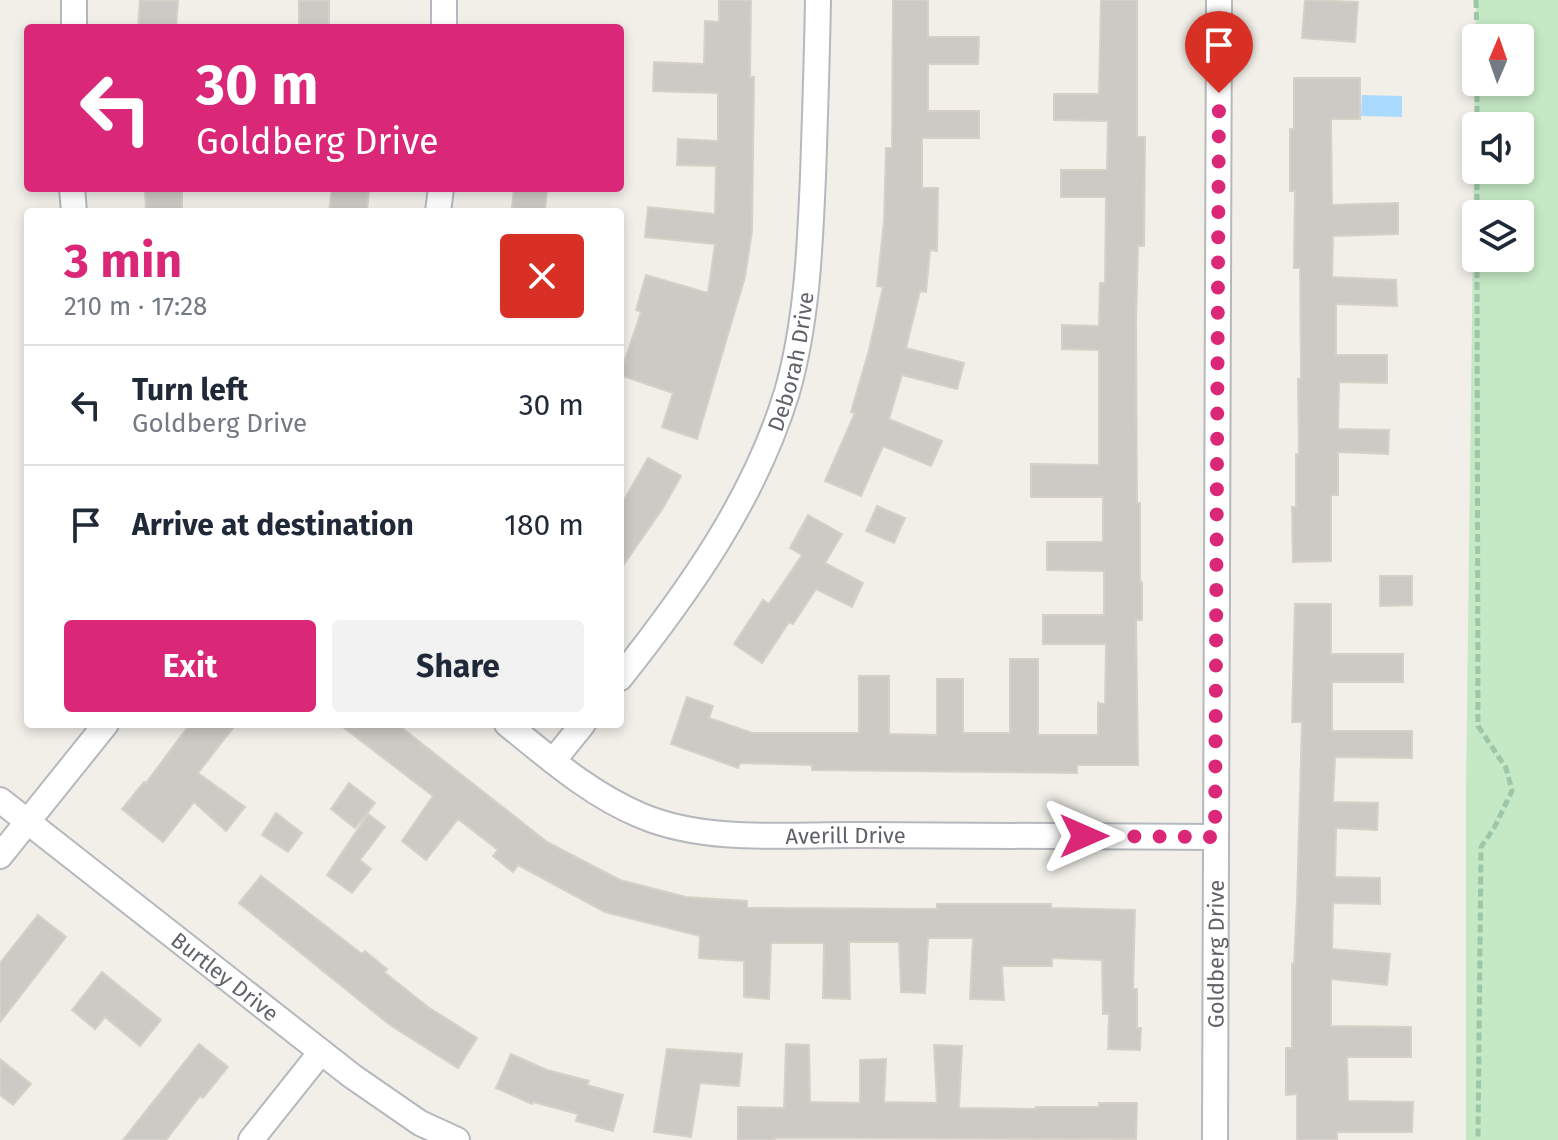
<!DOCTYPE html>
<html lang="en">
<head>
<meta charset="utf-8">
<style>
	body { margin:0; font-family:"Fira Sans",sans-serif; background:#f2f2f3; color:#1f2937; height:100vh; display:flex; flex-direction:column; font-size:30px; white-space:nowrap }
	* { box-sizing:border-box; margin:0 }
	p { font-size:26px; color:#747a83 }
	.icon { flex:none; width:44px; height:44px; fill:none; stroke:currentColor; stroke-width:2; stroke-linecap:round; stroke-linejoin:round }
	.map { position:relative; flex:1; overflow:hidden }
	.panel { position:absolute; left:24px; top:208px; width:600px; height:520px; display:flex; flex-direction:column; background:#fff; border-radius:8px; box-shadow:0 4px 12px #0003 }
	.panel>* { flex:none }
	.top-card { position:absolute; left:24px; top:24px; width:600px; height:168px; border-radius:8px; box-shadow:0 4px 12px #0003; background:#db2777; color:#fff; overflow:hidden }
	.needle { width:52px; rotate:2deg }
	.tools { position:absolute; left:1462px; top:24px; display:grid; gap:16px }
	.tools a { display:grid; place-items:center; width:72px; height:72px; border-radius:8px; background:#fff; box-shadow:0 4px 12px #0003; font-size:40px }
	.pin { position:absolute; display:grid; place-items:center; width:68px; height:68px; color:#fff; margin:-82px -34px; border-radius:50% 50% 50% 0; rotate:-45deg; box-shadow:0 0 8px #0007 }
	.pin .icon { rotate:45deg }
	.me { position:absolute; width:88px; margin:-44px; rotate:90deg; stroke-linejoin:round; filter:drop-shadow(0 0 6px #0008) }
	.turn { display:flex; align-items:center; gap:28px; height:168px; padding:0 40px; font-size:36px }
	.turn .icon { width:104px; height:104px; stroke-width:2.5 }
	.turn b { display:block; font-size:56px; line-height:68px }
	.round { display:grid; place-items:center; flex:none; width:84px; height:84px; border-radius:8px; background:#f2f2f3 }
	.headline { display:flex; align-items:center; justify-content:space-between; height:136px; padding:0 40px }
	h1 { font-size:48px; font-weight:700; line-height:60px; color:#db2777 }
	.primary-button { display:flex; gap:16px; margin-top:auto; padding:16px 40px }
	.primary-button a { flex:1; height:92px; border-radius:8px; background:#db2777; color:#fff; font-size:32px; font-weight:700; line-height:92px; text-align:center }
	.primary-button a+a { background:#f2f2f3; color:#1f2937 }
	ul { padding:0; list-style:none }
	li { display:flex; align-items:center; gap:24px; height:120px; padding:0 40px; border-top:2px solid #e0e1e3 }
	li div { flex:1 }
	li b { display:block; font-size:30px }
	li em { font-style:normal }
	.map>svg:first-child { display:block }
	.green { fill:#c5e8c5; fill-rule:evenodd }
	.water { fill:#aadaff }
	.building { fill:#cccac5; stroke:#d6d1c6; stroke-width:2 }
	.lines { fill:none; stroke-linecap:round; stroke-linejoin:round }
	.street-casing { stroke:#b5b8bc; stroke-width:28 }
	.path { stroke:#9cc7a9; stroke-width:5; stroke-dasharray:8 4; stroke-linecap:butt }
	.street { stroke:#fff; stroke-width:24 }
	.route { stroke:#db2777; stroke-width:14; stroke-dasharray:0 25.2 }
	.labels { text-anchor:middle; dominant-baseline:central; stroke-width:7; stroke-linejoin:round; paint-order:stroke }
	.street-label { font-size:22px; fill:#5f6368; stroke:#fff }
</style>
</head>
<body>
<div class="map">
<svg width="1558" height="1140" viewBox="0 0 1558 1140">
	<rect width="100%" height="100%" fill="#f1efe8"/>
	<path class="green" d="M1476 0H1558V1140H1466V792ZM1476 38H1520V82H1476ZM1476 126H1520V170H1476ZM1476 214H1520V258H1476Z"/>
	<path class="water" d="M1362 95 1402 96V117L1361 116Z"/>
	<path class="building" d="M140 0 178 1 176 28H138Z
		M299 0 329 1V28H299Z
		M719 0H751L750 77H754L752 231 745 277 697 439 662 427 673 393 620 375 641 312 636 310 646 275 708 293 715 244 645 237 648 207 715 214 716 166 677 165 678 139 718 141V93L653 91 654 62 704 64 705 21 719 22Z
		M893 0H928V37H979L978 64H928V111H979V138H922V188H938L937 251 930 250 926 292 920 291 906 348 964 363 957 389 902 375 889 419 942 441 931 466 883 446 861 496 825 481 855 413 851 412 869 350 883 287 877 286 884 221 886 148H892Z
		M1101 0H1137V137H1145L1144 246H1138L1136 321 1137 503H1140V582H1142V620H1136L1138 765H1077V773L812 770V765L740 763 738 768 671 744 687 697 713 706 709 718 752 733H859V676H889V734L937 735V679H963V733H1010V659H1038V735H1098V703L1105 704 1106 644H1043V615H1104V571L1047 570V542H1103V497H1031V464L1099 465V350L1062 349V325L1099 326 1100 283H1105L1106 197H1061V170H1107L1108 121 1054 120V94H1099Z
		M1305 0 1358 2 1355 42 1302 38Z
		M1294 78H1360V119H1331L1332 205 1398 203V234L1333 236 1332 277 1396 280 1397 306 1336 304V355H1387V383L1339 382 1338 429 1389 430 1388 454 1338 452V495H1331V561L1293 562 1292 507H1296V454H1299L1298 379H1301L1300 268H1294L1295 191H1290V129H1294Z
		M145 188H182V212H146Z
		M332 188H369L367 212H329Z
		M514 188H547L545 211 512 208Z
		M648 458 681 476 663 508 620 570V507Z
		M877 506 905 518 894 543 866 531Z
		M808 515 842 534 825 563 863 583 852 607 816 589 793 624 789 622 762 663 734 644 763 600 769 604 802 555 790 548Z
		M1380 576H1412V605L1380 606Z
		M1295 604H1331V654H1403V682H1332V731H1412V758L1335 757 1333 802 1378 803 1377 830 1336 828 1335 877 1380 878V904L1333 903 1332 949 1390 954 1387 985 1331 979V1026L1411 1027V1057H1347L1348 1101 1413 1102 1412 1132H1337V1140H1297V1094L1286 1095V1048H1292V964H1294L1297 902 1302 722H1292Z
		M190 724H236L198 773 245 807 226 831 194 802 163 842 122 809 144 782 146 783Z
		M339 724H397L547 842 620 880 686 897 747 901V908L937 909V904H1051V908L1135 910 1133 989H1137V1028H1141L1140 1050 1108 1049 1109 1014H1103L1102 960 1052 958V966H1002L1004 1000 970 999 973 938H928L925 993 901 992 899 942H849L850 999 823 998 824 943H771L769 999 744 997V961L699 958 700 936 605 912 518 865 513 872 493 856 498 850 458 819 426 860 402 841 433 796Z
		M349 783 375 803 355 828 331 809Z
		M276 813 302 833 288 852 262 835Z
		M368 814 385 827 360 860 371 869 352 893 327 875Z
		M261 876 362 954 365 951 387 969 384 972 428 1007 477 1038 458 1068 390 1025 239 903Z
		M38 915 66 937 0 1022V963Z
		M102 972 161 1020 140 1046 105 1017 95 1029 72 1010Z
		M199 1044 228 1067 203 1098 200 1096 166 1140H123Z
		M786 1044 809 1045 810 1102 860 1103V1060L886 1059 884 1102 937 1103 934 1045 962 1046 959 1108 1036 1109V1107H1099V1103H1137L1136 1139 775 1138V1140H738V1107L784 1108Z
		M667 1049 742 1054 739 1086 700 1083 691 1137 654 1132Z
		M511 1054 547 1070 589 1081 587 1085 623 1095 613 1131 576 1121 578 1114 533 1102 532 1104 496 1088Z
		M0 1059 31 1084 13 1105 0 1095Z"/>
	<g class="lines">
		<defs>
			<g id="street">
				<path d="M74 28V0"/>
				<path d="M444 28V0"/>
				<path d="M72 188 74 212"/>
				<path d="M438 212 441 188"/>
				<path id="s1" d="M620 678C689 591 755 498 787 392 807 322 810 247 813 176 815 117 817 59 818 0"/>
				<path id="s2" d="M507 724C549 758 591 795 642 816 709 844 792 834 864 835 981 835 1098 836 1215 837"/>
				<path d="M553 761 583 724"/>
				<path id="s3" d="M0 800 352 1076 420 1123 457 1140"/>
				<path d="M0 856 106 724"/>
				<path d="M251 1140 321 1052"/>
				<path id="s4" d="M1215 1140 1219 0"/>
			</g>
		</defs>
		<use href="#street" class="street-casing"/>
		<path class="path" d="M1476 0 1477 38
			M1477 82V126
			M1477 170V214
			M1477 258 1478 726 1506 768 1512 791 1494 828 1481 847 1478 1140"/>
		<use href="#street" class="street"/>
	</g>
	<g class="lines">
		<path class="route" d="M1084 836 1215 837 1219 93"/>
	</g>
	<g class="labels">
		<g class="street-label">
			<text stroke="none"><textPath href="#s1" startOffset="364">Deborah Drive</textPath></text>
			<text stroke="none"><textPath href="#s2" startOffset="370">Averill Drive</textPath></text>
			<text stroke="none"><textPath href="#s4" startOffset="186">Goldberg Drive</textPath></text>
			<text stroke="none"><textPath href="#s3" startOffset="286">Burtley Drive</textPath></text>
		</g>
	</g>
</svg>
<div class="tools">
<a><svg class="needle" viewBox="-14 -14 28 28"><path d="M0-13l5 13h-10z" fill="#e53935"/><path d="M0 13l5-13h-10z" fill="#747a83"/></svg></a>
<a><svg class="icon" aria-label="sound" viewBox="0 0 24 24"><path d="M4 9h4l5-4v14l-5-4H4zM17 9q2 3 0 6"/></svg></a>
<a><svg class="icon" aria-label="layers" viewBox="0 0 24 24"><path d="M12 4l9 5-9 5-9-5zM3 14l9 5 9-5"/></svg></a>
</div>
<div class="pin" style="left:1219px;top:93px;background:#d93025"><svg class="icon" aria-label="arrive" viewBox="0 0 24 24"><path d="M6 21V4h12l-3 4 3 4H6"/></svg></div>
<svg class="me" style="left:1084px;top:836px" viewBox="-20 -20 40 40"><path d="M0-17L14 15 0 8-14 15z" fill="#db2777" stroke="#fff" stroke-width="4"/></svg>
<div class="top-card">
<div class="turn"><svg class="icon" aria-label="left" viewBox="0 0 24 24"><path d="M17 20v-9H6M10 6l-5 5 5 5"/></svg><div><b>30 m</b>Goldberg Drive</div></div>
</div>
<section class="panel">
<div class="headline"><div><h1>3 min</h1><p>210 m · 17:28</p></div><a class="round" style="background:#d93025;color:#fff"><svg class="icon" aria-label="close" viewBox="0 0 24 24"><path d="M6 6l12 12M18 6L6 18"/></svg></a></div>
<ul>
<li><svg class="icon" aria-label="left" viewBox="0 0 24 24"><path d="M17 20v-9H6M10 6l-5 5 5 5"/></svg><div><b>Turn left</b><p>Goldberg Drive</p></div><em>30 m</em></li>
<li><svg class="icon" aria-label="arrive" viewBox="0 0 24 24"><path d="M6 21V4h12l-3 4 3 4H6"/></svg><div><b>Arrive at destination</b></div><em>180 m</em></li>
</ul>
<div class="primary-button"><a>Exit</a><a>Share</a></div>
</section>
</div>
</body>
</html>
